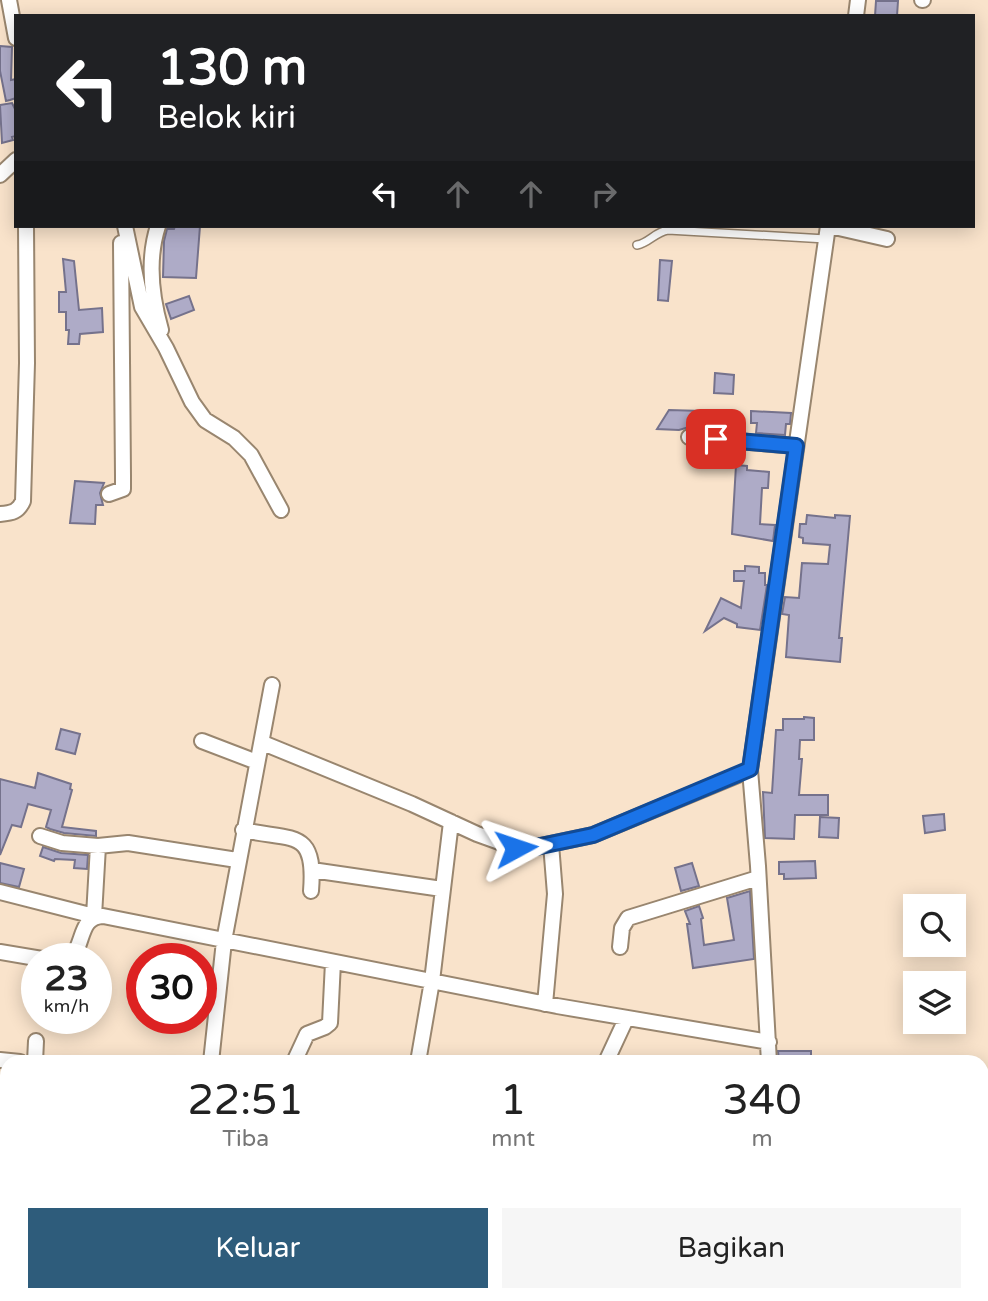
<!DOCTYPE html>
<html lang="id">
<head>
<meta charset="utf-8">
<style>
	body { margin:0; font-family:"Varela Round",sans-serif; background:#f6f6f6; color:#222; height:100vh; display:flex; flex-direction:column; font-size:26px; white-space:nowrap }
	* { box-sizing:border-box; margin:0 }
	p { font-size:23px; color:#767676 }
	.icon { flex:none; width:38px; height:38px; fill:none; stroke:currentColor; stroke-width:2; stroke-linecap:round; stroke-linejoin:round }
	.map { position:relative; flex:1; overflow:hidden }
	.drawer { position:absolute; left:0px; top:1055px; width:989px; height:247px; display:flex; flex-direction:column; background:#fff; border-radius:21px 21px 0 0; box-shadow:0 4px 18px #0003 }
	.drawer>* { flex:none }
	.hud { position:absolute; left:14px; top:14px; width:961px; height:214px; border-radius:0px; box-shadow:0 4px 18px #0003; background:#202124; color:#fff; overflow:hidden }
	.tools { position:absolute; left:903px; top:894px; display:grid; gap:14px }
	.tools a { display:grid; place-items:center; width:63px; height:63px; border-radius:0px; background:#fff; box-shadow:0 4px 18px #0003; font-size:35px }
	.speed { position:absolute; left:21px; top:943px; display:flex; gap:14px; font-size:35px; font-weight:700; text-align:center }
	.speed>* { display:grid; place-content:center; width:91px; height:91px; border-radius:50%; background:#fff; box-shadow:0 4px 18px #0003; line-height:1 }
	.speed small { font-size:18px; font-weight:400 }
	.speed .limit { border:10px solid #d22; background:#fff; color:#111 }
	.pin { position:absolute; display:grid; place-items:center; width:60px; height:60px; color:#fff; margin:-30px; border-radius:14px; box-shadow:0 4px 10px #0006 }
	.me { position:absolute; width:77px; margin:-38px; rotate:85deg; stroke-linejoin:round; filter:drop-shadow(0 0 5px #0008) }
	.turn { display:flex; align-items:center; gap:24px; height:147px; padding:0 28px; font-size:32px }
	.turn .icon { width:91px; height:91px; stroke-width:2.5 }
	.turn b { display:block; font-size:49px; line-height:60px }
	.lanes { display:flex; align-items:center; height:66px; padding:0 28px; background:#0003; justify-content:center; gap:35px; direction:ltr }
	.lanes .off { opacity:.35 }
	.eta { display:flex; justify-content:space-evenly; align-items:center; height:119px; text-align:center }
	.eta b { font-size:42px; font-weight:600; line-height:49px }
	.button { display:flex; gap:14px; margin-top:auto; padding:14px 28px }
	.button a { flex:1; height:80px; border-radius:0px; background:#2e5c7b; color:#fff; font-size:28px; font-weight:600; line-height:80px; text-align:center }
	.button a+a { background:#f6f6f6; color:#222 }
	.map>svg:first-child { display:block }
	.building { fill:#aeabc7; stroke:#75728c; stroke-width:2 }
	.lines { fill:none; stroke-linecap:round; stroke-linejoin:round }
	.lane-casing { stroke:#99866f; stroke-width:10 }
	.street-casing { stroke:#99866f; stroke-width:18 }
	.lane { stroke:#fff; stroke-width:7 }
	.street { stroke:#fff; stroke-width:14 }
	.route-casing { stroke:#114b97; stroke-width:18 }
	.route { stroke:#1a73e8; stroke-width:12 }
</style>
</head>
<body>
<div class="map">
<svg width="988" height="1301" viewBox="0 0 988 1301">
	<rect width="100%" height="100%" fill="#f9e3cb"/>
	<path class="building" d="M876 1H898L897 16H875Z
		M0 46 12 47 11 80 16 79V98L10 100 6 101 0 71Z
		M12 103 16 111V136L12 137 13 140 2 143 0 105Z
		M175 226H200L196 278 163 277 164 241 167 229H174Z
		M63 259 74 261 79 310 102 308 103 332 80 334 79 344H68L69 330H66V312H59V292H66Z
		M660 260 672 261 668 301 658 300Z
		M189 296 194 310 171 319 166 304Z
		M715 373 734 375 733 394 714 393Z
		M669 410 702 411 701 428 689 427 679 430 657 429Z
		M751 411 791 413 790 424H786L785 435 756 433 757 423H751Z
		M736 465 747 466V470L769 472 768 488H762L760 524 775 525 773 541 732 534Z
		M75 481 104 483 100 493 103 505H96L95 524 70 523Z
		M807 515 835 518V515L850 516 839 638H842L840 662 786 657 789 615 782 614 785 597 799 598 802 563 828 564 830 545 803 543V538L799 537 800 524H806Z
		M745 566 759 567V573H765V585H767L760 630 737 627V624L724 618 705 631 721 598 741 608 744 581H734V571H745Z
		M804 717 814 718V740H800L799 759H802L799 795H828V815H795L794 839 765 838 763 792 772 793 776 730H783V719H804Z
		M61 729 80 734 75 754 56 749Z
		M38 773 71 784 70 789 72 790 62 827 96 831V836L64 833 50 829 46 827 51 810 28 804 21 827 12 825 0 855V779L35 788Z
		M944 814 945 830 925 833 923 816Z
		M820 817 839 818 838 838 819 837Z
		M43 847 61 853 88 855 87 869 74 868 75 860 55 859 54 861 40 856Z
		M815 861 816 878 784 879V874H779V862Z
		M0 863 24 869 19 887 0 883Z
		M692 863 699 886 681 891 675 868Z
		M750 891 754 959 693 968 687 924H690L685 911 699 906 703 918 701 919 704 945 734 940 727 898Z
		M778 1051H811V1062H779Z"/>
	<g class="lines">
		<defs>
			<path id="lane" d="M637 245C649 243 655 232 668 230L826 239"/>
			<path id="street" d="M9 0 16 38
				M922 0H923
				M856 16 858 0
				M0 175 16 160
				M125 226 142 307 166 348 192 402 205 420 234 438 251 455 281 510
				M158 226C147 260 151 295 161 330
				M830 226 887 239
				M689 437 796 446
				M109 494 123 489V476L121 243
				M0 514C12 513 18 512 23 501L27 363 26 226
				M202 741 257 762
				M263 743 412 804 477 834 516 848H531L593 835 750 770
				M243 830C293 841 316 828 311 891
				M40 836 62 843 98 846 128 843 237 860
				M312 870 442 889
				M0 892 94 916 98 846
				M620 947 622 928 628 918 758 878
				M0 952 42 959
				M70 959C85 945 78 917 103 916L557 1006 769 1042
				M545 1004 555 894 551 844
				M0 1060 20 1062
				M35 1062 36 1041
				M211 1062 224 941 272 685
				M294 1062 307 1034 325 1027 330 1023 333 962
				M418 1062 432 981 451 822
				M606 1062 626 1019
				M769 1062 758 866 750 770 828 226
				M0 1194 7 1191
				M417 1295 418 1301
				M771 1295V1301
				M188 1301V1295
				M270 1301V1295
				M559 1301 590 1295"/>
		</defs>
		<use href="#lane" class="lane-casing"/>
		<use href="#street" class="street-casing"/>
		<use href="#lane" class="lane"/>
		<use href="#street" class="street"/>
	</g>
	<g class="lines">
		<defs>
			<path id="route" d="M516 848H531L593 835 750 769 796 446 716 439"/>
		</defs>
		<use href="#route" class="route-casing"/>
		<use href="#route" class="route"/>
	</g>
</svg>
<div class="tools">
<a><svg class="icon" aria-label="search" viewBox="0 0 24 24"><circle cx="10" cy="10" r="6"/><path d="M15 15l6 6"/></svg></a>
<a><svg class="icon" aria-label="layers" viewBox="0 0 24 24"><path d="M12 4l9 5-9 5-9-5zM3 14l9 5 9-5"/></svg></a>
</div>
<div class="speed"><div>23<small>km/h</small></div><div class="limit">30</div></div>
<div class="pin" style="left:716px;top:439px;background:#d93025"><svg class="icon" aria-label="arrive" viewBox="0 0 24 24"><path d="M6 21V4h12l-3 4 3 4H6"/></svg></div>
<svg class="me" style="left:516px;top:848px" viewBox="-20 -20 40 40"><path d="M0-17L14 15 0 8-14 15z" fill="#1a73e8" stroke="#fff" stroke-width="4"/></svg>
<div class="hud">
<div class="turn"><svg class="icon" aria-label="left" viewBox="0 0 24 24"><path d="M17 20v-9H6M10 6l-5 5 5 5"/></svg><div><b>130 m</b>Belok kiri</div></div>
<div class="lanes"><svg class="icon" aria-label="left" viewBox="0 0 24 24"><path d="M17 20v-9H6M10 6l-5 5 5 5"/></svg><svg class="icon off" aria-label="ahead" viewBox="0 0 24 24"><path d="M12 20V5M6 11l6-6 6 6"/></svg><svg class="icon off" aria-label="ahead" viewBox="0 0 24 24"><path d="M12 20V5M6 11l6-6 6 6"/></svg><svg class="icon off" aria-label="right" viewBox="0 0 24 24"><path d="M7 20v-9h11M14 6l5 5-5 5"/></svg></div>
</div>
<section class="drawer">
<div class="eta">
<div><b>22:51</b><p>Tiba</p></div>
<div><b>1</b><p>mnt</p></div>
<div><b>340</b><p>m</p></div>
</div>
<div class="button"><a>Keluar</a><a>Bagikan</a></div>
</section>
</div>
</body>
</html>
